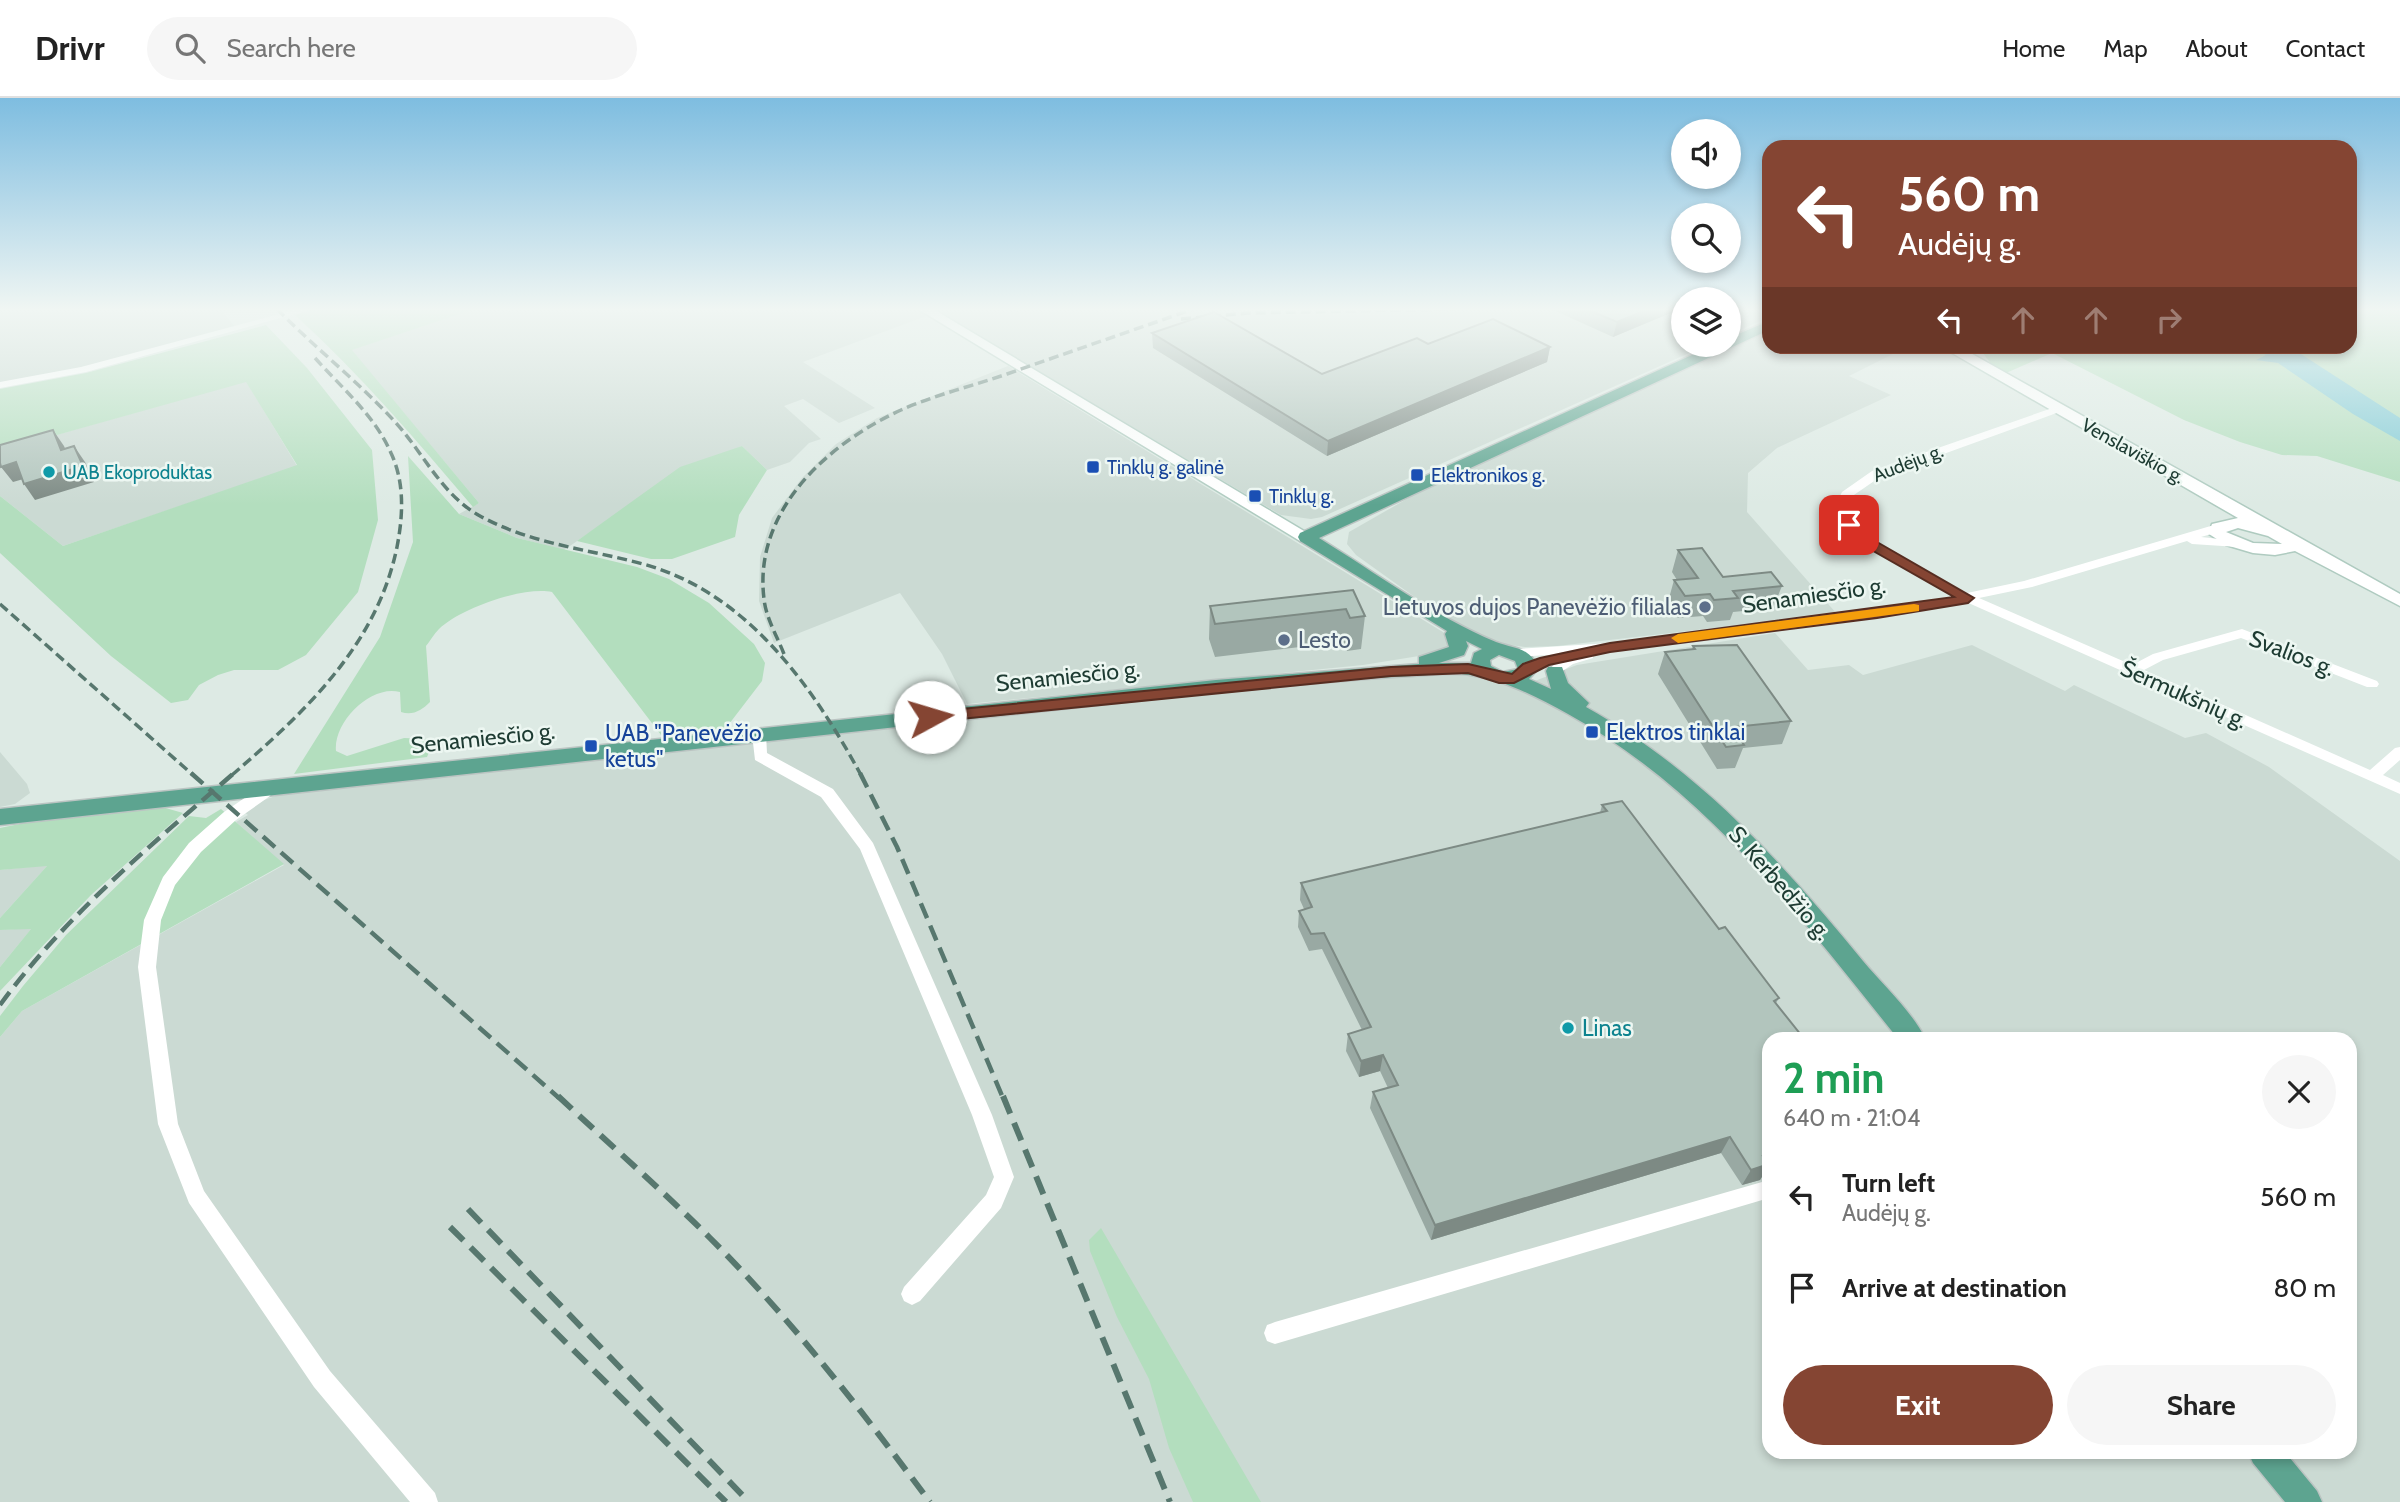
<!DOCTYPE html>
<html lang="en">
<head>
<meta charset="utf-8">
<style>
	body { margin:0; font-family:Cabin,sans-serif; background:#f6f6f6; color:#222; height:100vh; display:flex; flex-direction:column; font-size:26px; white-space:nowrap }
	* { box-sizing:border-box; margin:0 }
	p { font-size:23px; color:#767676 }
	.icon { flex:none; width:38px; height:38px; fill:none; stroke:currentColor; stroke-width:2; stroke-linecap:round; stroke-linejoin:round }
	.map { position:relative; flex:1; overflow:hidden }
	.details { position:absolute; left:1762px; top:934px; width:595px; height:427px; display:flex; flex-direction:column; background:#fff; border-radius:21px; box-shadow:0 4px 10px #0003 }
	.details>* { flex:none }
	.top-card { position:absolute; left:1762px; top:42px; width:595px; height:214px; border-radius:21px; box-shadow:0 4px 10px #0003; background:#854533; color:#fff; overflow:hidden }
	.fabs { position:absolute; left:1671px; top:21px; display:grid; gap:14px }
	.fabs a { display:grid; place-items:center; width:70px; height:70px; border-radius:50%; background:#fff; box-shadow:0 4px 10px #0003; font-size:35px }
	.pin { position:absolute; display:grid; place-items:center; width:60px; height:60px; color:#fff; margin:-30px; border-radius:14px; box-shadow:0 4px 10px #0006 }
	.me { position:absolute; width:77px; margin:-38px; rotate:84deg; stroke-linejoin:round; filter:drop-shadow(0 0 5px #0008) }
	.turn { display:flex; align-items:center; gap:24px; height:147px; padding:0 21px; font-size:32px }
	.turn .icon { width:91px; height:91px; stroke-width:2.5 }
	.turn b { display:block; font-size:49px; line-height:60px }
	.lanes { display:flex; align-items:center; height:66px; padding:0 21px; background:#0003; justify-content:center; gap:35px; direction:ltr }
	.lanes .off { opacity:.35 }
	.round { display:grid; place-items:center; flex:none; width:74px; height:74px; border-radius:37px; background:#f6f6f6 }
	.head { display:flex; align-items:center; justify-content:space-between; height:119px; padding:0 21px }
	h1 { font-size:42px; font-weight:800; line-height:52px; color:#1e9e55 }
	.button { display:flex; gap:14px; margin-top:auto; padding:14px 21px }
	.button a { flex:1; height:80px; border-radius:42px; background:#854533; color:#fff; font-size:28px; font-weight:800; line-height:80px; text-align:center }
	.button a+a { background:#f6f6f6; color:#222 }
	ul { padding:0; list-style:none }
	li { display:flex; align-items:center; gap:21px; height:91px; padding:0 21px }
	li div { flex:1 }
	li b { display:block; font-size:26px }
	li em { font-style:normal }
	header { display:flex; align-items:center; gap:42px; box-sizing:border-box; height:98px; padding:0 35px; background:#fff; border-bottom:2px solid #e0e0e0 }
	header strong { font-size:33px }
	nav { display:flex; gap:38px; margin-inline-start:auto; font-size:24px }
	.search { width:490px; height:63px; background:#f6f6f6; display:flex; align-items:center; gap:18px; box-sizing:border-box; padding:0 24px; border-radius:38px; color:#767676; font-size:26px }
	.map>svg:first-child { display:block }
	.built { fill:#cbdad3; fill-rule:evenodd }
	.green { fill:#b3debe }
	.water { fill:#7fcad5 }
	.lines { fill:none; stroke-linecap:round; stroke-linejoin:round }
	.secondary-casing { stroke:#afcbc0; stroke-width:3 }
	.primary-casing { stroke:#bbc4c2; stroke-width:3 }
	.minor { fill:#fff; fill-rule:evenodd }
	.secondary { fill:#fff; fill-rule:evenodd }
	.primary { fill:#5da490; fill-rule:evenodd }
	.rail-far2 { stroke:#57776e; stroke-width:3.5; stroke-dasharray:10 5; stroke-linecap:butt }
	.rail-far1 { stroke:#57776e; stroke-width:4.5; stroke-dasharray:16 8; stroke-linecap:butt }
	.rail { stroke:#57776e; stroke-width:6; stroke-dasharray:19 10; stroke-linecap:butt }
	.wall { fill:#99a9a3 }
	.shaded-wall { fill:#7d8a84 }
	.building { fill:#b2c5bd; stroke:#7d8a84; stroke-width:2 }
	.route { fill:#854533; stroke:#562d21; stroke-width:2 }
	.slow { fill:#f59e0b }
	.transit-dot { fill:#1a4fb4; stroke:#edf7f2; stroke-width:2.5 }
	.culture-dot { fill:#0f9aa8; stroke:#edf7f2; stroke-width:2.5 }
	.service-dot { fill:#5c6f8a; stroke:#edf7f2; stroke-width:2.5 }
	.labels { text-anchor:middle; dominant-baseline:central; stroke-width:5; stroke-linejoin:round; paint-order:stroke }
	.far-street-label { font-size:19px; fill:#1d3b32; stroke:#edf7f2 }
	.far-transit-label { font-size:19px; fill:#164399; stroke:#edf7f2; text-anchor:start }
	.far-culture-label { font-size:19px; fill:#0d838f; stroke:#edf7f2; text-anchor:start }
	.street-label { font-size:23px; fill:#1d3b32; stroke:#edf7f2 }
	.service-label { font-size:23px; fill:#4e5e75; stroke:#edf7f2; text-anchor:end }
	.transit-label { font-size:23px; fill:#164399; stroke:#edf7f2; text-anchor:start }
	.culture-label { font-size:23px; fill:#0d838f; stroke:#edf7f2; text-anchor:start }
</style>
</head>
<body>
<header>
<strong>Drivr</strong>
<div class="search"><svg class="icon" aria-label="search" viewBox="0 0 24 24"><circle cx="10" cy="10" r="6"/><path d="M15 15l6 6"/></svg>Search here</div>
<nav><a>Home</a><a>Map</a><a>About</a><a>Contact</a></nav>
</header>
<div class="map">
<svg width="2400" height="1404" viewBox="0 0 2400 1404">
	<rect width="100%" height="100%" fill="#ddeae4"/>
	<path class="built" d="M0 211H221L235 229 82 272 0 287Z
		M475 211H919L929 217 803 264 875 310 839 325 803 301 784 308 821 341 809 345 790 364 767 372 742 348 615 417 564 452 517 440 459 416 479 405 351 252Z
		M934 211H1683L1684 247H1707L1322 419 1311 421 1281 417Z
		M1729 211H1769V219L1729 237Z
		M1769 231V248L1916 249 1901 252 1849 278 1891 297 1777 350 1748 375 1747 414 1837 516 1557 548 1525 549 1494 545 1430 510 1356 457 1347 446 1349 434 1412 398Z
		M1008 268 1451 539 1450 553 1363 567 967 606 942 556 900 495 774 545 759 503 760 459 772 420 802 380 836 346 877 320Z
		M246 283 297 368 63 448 0 398V353Z
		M1775 535 1808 572 1849 567 1863 577 1972 547 2065 593 2074 587 2185 640 2206 635 2269 669 2400 763V1404H0V939L22 913 284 767 236 724 248 717 244 714 264 702 290 693 1218 592 1429 575H1476L1496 585 1519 589 1577 567ZM1769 942H2350V1354H1769Z
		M0 654 27 686 30 695 15 706 0 709Z
		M48 767 0 820V772Z
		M32 830 0 869V832Z"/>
	<path class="green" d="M317 211H475L352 252 479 405 473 409C416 342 360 276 295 217Z
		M2350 211H2400V384L2317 358 2282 357 2240 344 2184 322 2052 255 2006 275 1992 267 1979 250 2350 248Z
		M266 227 307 270 372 352 378 422 358 494 306 557 278 572H234L218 577 199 587 188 602 171 605 111 558 0 455V398L63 448 297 367 246 284 0 353V291L86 275Z
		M742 348 767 372 739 417 735 439 672 461H651L577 443 680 369Z
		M408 358 459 416 517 440 637 469 669 481 709 505 754 546 765 565 762 583 726 630 661 637 552 494C524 488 460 510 439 531 434 536 430 543 426 548L430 604C422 612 413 618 401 614L400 594C371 586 333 624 336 653L347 658 404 640 428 641 432 647 427 659 294 676 380 539 413 444Z
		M155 707 183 715 91 797 0 893V869L31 831 0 832V820L47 768 0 772V730L49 720Z
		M221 711 284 766 22 913 0 939V918L23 888 66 837 189 718 206 720Z
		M1101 1130 1261 1404H1193L1169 1350 1149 1281 1117 1219 1090 1153 1089 1142Z"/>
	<path class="water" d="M2254 249H2290L2400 320V343L2353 316 2278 265 2256 262 2266 257Z"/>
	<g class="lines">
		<defs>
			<path id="secondary" d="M918 211H933L1314 439 1312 443H1300Z
				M1940 248H1958L2400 496V508L2295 453 2275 457 2253 455 2226 447 2209 436 2212 426 2238 420ZM2238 430 2268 438 2282 446 2253 445 2226 434Z"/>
			<path id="primary" d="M1769 223V232L1319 440C1376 475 1434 518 1496 544 1514 551 1526 548 1537 566L1536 573 1529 581 1551 591 1546 573 1548 569H1562L1568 585 1589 605 1586 609C1699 672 1782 764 1863 863 1883 887 1912 913 1926 942H1899C1800 819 1708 694 1568 616 1537 599 1505 582 1470 577 1452 574 1431 577 1412 578 1347 581 1281 589 1216 594L0 727V711L1216 582 1419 566V559L1449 549 1445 536 1447 533 1300 443 1298 439 1300 435 1714 247H1729V240ZM1466 543 1482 551 1474 555 1471 565H1439L1464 557 1468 548ZM1499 557 1515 563 1518 571 1503 574 1491 568 1490 562Z
				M2248 1354H2285L2317 1393 2322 1404H2285L2253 1365Z"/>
		</defs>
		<use href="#secondary" class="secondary-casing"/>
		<use href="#primary" class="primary-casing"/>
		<path class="minor" d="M298 211H313L86 274 0 290V284L81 269Z
			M2058 308 2062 309V313L1880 379 1851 399 1848 406 1855 425 1876 444 1967 495 2024 483 2214 427H2222V433L2201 439 2238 443V449L2192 446 2187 443 2032 489 1979 500 2132 567 2153 556 2242 531 2377 583 2379 586 2377 589H2367L2241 540 2163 562 2144 572 2370 672 2395 650 2400 649V662L2383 677 2400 685V696L1964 503 1924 512 1593 554V560L1573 566 1555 578 1550 576 1548 573C1556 563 1566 559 1578 555L1517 559 1510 555 1517 551 1610 545 1924 504 1952 498 1868 450 1845 430 1836 406 1842 394 1872 373Z
			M759 631 766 636 767 655 833 691 873 745 992 1017 1014 1079 1001 1110 920 1203 912 1207 904 1203 901 1196 904 1189 986 1097 994 1079 972 1017 860 751 821 699 755 662 752 636Z
			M268 684 276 689 270 698 236 722 201 754 175 787 161 822 156 869 178 1026 204 1093 330 1273 435 1395 438 1404H410L314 1289 189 1105 158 1026 138 869 144 822 163 779 189 745 224 714Z
			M1769 1082V1100L1275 1246 1267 1243 1264 1235 1267 1227 1275 1224Z"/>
		<use href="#secondary" class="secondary"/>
		<use href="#primary" class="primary"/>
		<path class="rail-far2" d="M277 211C315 250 359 284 396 325 424 356 442 397 480 418 531 446 588 451 643 466 746 494 812 587 861 677
			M1181 221 1248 215 1453 211
			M0 506 193 677
			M784 556C777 538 766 520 764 501 753 413 827 346 901 312 935 297 972 288 1007 276 1069 254 1131 233 1193 211
			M232 677C305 614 377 547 397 449 403 418 405 385 391 355 375 318 342 290 315 260"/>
		<path class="rail-far1" d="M191 675 559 1000
			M860 675 897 749 1003 1000
			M0 907C65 818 151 747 234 675"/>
		<path class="rail" d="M558 998C608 1045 661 1091 709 1139 791 1221 861 1312 930 1404
			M1003 998 1170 1404
			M468 1111 749 1404
			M450 1129 726 1404"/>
	</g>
	<path class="wall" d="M1551 211H1680L1613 239Z
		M1152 235 1322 276 1428 246 1550 249 1547 264 1327 358 1153 250Z
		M1678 452 1723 479 1782 488 1773 510 1733 514 1730 522 1707 524 1703 518 1678 520 1668 504 1674 482H1677L1672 474Z
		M1353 492 1365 518 1361 551 1347 553 1343 544 1215 559 1209 541 1210 508Z
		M1693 548 1791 623 1782 646 1743 650 1735 670 1717 671 1658 576 1665 554 1692 551Z
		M1602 707 1719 831 1779 900 1776 905 1769 942V1068L1768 1069 1760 1082 1742 1087 1721 1055 1431 1142 1370 1010 1373 994 1388 990 1380 973 1359 979 1346 953 1348 936 1362 932 1322 851 1309 853 1298 829 1299 813 1304 811 1300 802 1301 785 1600 715Z"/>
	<path class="shaded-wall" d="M1649 211H1680L1613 239 1617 224Z
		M1550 249 1547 264 1327 358 1328 343Z
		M53 332 64 348 72 367 61 352Z
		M74 348 85 364 94 384 35 402 24 386Z
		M16 364 27 380 13 384 1 369Z
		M1383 957 1380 973 1359 979 1361 963Z
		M1730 1039 1721 1055 1431 1142 1435 1127Z
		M1769 1056V1068L1768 1069 1760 1082 1742 1087 1751 1072 1763 1058Z"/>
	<path class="building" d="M1586 211H1649L1617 224Z
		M1214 214 1322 276 1417 240 1428 246 1493 221 1550 249 1328 343 1152 235Z
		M53 332 61 352 74 348 83 368 24 386 16 364 1 369 0 365V347Z
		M1702 450 1723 479 1771 474 1782 488 1733 493 1738 500 1714 502 1710 496 1685 498 1674 482 1698 480 1678 452Z
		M1353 492 1365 518 1350 520 1346 511 1215 526 1210 508Z
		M1737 547 1791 623 1733 629 1744 647 1726 649 1665 554 1695 551 1693 548Z
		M1622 703 1719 831 1725 829 1779 900 1774 903 1805 942H1769V1056L1763 1058 1769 1066 1751 1072 1730 1039 1435 1127 1373 994 1398 987 1383 957 1361 963 1348 936 1371 929 1324 835 1311 836 1299 813 1312 809 1301 785 1607 713 1602 707Z"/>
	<linearGradient id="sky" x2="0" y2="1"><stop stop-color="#7ebde0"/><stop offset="0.52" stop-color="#f0f6f3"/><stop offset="1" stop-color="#f0f6f3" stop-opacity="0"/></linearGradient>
	<rect width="2400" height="407" fill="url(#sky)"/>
	<path class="route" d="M1849 423 1877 444 1974 500 1968 505 1877 520 1610 554 1549 567 1514 585H1499L1468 575 1391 578 930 624 922 619 930 614 1391 569 1468 566 1512 576 1523 566 1540 560 1610 545 1954 499 1868 450 1845 429 1843 427Z"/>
	<path class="slow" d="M1914 506 1919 507V513L1678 545 1671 540 1678 536Z"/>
	<g class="transit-dot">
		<rect x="1086" y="362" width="14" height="14" rx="3.5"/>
		<rect x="1410" y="370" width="14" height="14" rx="3.5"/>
		<rect x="1248" y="391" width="14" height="14" rx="3.5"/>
		<rect x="1585" y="627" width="14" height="14" rx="3.5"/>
		<rect x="584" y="641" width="14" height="14" rx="3.5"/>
	</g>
	<g class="culture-dot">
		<circle cx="49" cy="374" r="7"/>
		<circle cx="1568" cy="930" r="7"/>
	</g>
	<g class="service-dot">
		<circle cx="1705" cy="509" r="7"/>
		<circle cx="1284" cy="542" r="7"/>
	</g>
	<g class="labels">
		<g class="far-street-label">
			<text transform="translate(2133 353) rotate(29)">Venslaviškio g.</text>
			<text transform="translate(1908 365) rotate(-21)">Audėjų g.</text>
		</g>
		<g class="far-transit-label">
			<text x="1107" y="369">Tinklų g. galinė</text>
			<text x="1431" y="377">Elektronikos g.</text>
			<text x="1269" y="398">Tinklų g.</text>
		</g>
		<g class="far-culture-label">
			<text x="63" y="374">UAB Ekoproduktas</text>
		</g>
		<g class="street-label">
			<text transform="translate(1814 497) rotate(-8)">Senamiesčio g.</text>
			<text transform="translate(2292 555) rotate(21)">Svalios g.</text>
			<text transform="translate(1068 578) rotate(-6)">Senamiesčio g.</text>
			<text transform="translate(2184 596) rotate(24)">Šermukšnių g.</text>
			<text transform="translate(483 640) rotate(-6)">Senamiesčio g.</text>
			<text transform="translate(1780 785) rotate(49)">S. Kerbedžio g.</text>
		</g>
		<g class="service-label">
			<text x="1691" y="509">Lietuvos dujos Panevėžio filialas</text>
			<text x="1298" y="542" text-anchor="start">Lesto</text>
		</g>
		<g class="transit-label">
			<text x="1606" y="634">Elektros tinklai</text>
			<text x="605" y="635">UAB "Panevėžio<tspan x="605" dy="26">ketus"</tspan></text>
		</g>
		<g class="culture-label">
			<text x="1582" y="930">Linas</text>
		</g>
	</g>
</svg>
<div class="fabs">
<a><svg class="icon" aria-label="sound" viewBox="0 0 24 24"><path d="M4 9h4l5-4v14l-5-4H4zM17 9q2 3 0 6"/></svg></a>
<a><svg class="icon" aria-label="search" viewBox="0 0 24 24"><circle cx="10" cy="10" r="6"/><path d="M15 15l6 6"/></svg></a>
<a><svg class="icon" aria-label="layers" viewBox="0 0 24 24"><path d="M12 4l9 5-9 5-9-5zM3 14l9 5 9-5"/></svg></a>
</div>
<div class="pin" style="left:1849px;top:427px;background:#d93025"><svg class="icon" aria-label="arrive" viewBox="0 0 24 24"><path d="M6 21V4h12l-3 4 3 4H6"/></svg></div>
<svg class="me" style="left:930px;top:619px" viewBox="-20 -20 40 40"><circle r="19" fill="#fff"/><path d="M0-13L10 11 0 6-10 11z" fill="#854533"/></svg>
<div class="top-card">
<div class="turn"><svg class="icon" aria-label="left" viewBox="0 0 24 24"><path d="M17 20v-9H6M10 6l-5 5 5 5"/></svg><div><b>560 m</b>Audėjų g.</div></div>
<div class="lanes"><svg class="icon" aria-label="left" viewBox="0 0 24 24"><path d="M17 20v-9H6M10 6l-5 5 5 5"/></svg><svg class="icon off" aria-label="ahead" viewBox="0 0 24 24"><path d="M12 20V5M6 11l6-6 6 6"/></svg><svg class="icon off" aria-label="ahead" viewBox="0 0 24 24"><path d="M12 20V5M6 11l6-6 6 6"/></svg><svg class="icon off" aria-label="right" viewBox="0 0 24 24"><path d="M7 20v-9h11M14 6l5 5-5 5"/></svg></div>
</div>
<section class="details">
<div class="head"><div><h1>2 min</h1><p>640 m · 21:04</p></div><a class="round"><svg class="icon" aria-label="close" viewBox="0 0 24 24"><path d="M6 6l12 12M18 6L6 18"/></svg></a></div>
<ul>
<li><svg class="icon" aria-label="left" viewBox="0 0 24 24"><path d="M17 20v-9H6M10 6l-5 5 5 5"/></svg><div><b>Turn left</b><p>Audėjų g.</p></div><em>560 m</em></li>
<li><svg class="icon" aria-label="arrive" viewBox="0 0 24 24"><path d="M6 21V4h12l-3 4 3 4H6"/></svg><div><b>Arrive at destination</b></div><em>80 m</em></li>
</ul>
<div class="button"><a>Exit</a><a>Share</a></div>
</section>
</div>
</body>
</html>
